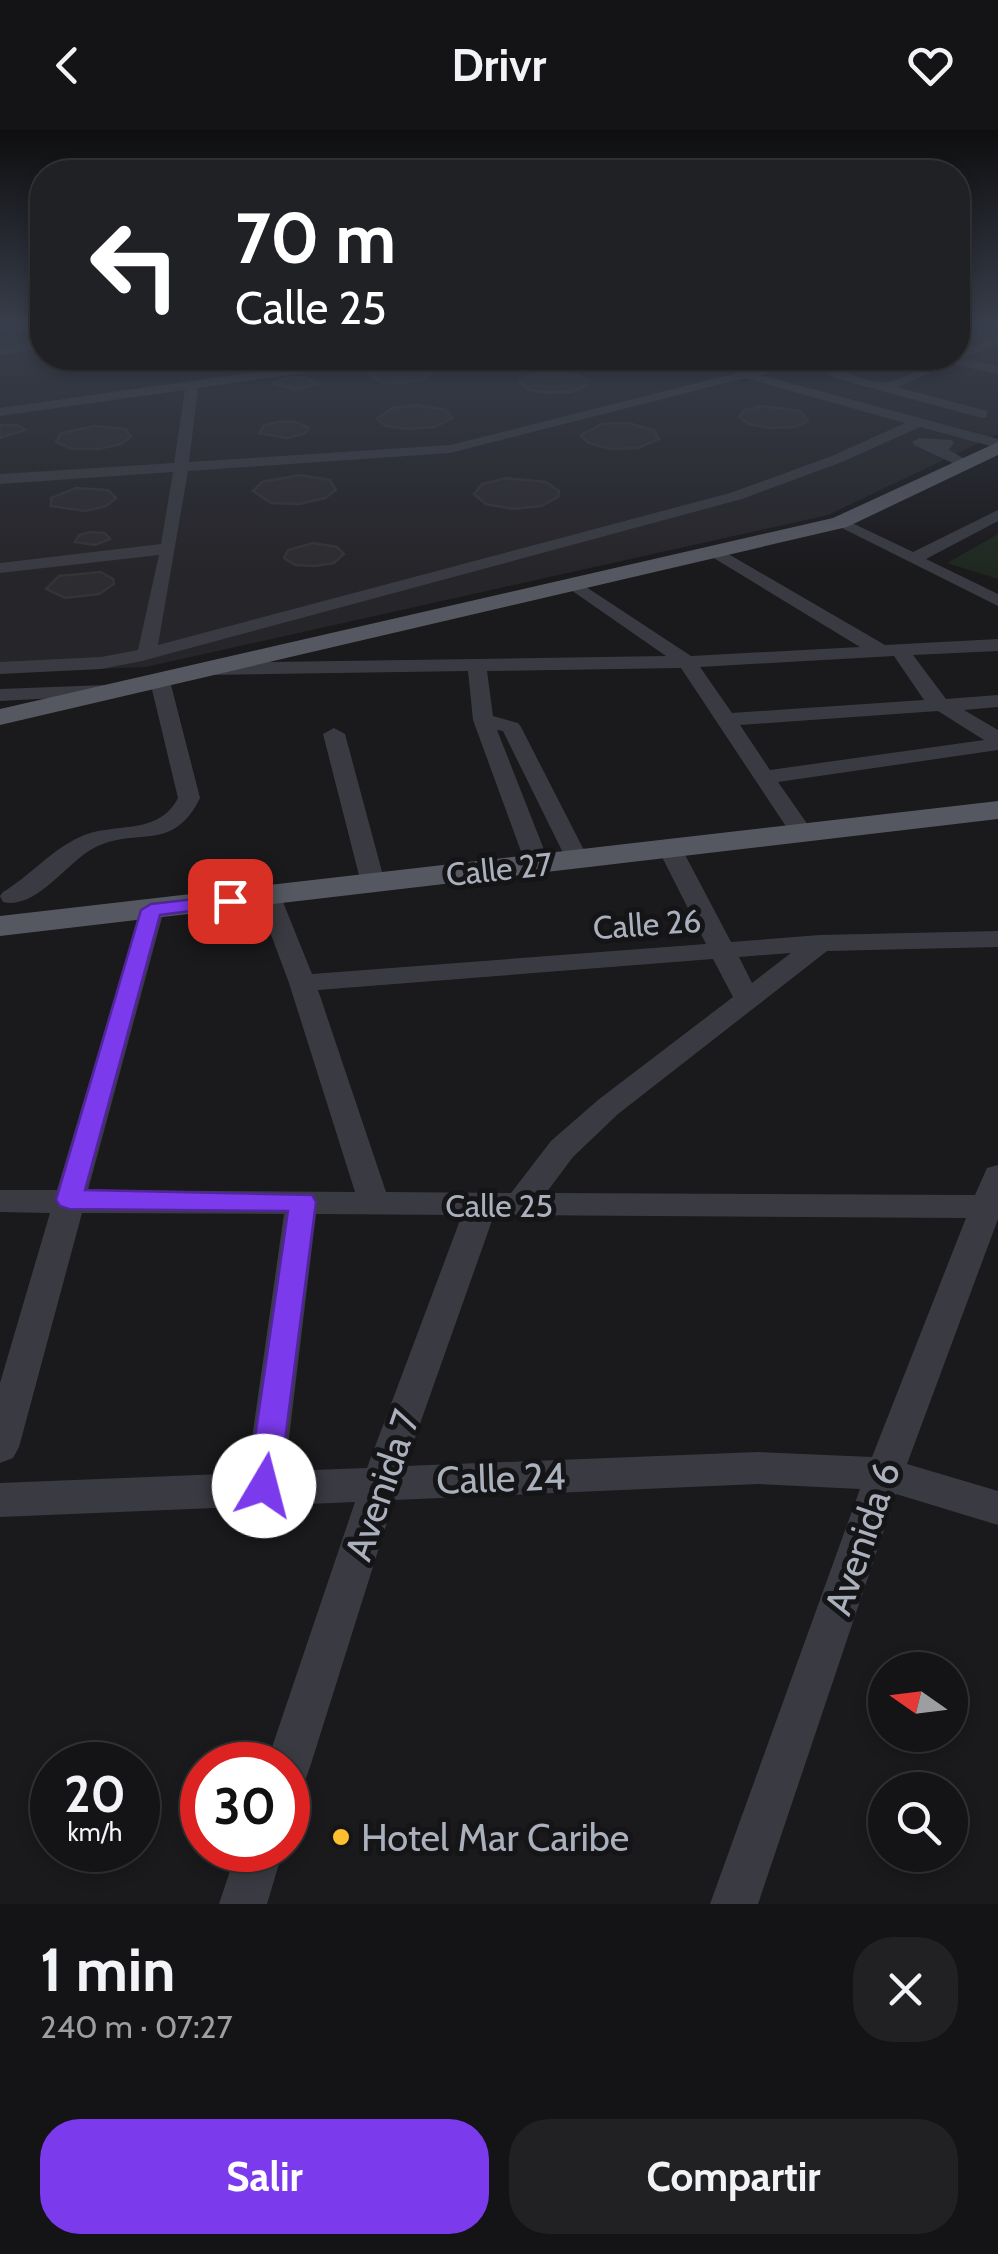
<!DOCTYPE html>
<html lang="es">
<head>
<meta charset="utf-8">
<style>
	body { margin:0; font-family:Cabin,sans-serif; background:#212022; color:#f1f3f6; height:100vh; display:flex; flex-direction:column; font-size:38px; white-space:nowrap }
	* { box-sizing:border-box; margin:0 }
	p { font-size:32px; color:#9d9ea0 }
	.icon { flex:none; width:55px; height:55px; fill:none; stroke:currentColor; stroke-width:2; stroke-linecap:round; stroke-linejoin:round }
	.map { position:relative; height:1774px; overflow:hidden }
	.sheet { display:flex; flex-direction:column; background:#141315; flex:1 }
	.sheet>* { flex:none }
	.guide { position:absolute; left:30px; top:30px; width:940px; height:210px; border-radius:40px; box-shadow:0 5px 15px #0003,0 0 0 2px #333234; background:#202124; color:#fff; overflow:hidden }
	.needle { width:65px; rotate:284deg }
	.tools { position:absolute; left:868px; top:1522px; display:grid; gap:20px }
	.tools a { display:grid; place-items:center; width:100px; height:100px; border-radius:50%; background:#141315; box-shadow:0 5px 15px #0003,0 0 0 2px #333234; font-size:50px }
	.speed { position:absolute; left:30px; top:1612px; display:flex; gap:20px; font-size:50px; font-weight:700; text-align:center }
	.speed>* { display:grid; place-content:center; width:130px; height:130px; border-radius:50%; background:#141315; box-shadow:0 5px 15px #0003,0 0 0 2px #333234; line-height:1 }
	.speed small { font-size:25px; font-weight:400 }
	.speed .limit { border:15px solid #d22; background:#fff; color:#111 }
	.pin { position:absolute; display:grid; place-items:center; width:85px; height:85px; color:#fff; margin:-42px; border-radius:20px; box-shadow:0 5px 15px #0006 }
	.me { position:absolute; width:110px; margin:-55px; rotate:8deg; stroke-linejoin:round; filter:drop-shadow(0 0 8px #0008) }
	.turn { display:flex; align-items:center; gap:35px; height:210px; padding:0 40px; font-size:45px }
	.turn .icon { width:130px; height:130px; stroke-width:2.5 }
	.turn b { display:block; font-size:70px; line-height:85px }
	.round { display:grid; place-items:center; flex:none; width:105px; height:105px; border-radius:40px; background:#212022 }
	.overview { display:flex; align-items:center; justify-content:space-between; height:170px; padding:0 40px }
	h1 { font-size:60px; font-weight:700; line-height:75px }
	.action { display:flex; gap:20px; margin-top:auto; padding:20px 40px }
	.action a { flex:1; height:115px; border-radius:40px; background:#7c3aed; color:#fff; font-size:40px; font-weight:700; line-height:115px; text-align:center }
	.action a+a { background:#212022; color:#f1f3f6 }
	header { display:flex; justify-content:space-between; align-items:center; height:130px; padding:0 40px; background:#141315; font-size:45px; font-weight:700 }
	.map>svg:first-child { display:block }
	.built { fill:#262529 }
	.green { fill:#1f2820 }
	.building { fill:#2d2c30; stroke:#343338; stroke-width:2.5 }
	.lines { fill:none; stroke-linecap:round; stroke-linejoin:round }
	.minor { fill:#3a3b42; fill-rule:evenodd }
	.major { fill:#565861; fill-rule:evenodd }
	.route { fill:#7c3aed; stroke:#51269a; stroke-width:2.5 }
	.poi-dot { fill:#ffc02f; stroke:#151417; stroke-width:4 }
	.labels { text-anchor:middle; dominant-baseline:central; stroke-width:10; stroke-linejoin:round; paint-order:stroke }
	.street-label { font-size:32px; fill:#abb0bd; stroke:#151417 }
	.near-street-label { font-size:38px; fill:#abb0bd; stroke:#151417 }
	.near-poi-label { font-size:38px; fill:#abb0bd; stroke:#151417; text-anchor:start }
</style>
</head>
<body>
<header><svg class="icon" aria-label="back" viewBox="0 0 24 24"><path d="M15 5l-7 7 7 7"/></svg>Drivr<svg class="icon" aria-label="heart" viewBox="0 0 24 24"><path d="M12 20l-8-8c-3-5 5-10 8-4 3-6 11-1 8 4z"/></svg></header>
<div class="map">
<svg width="998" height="1774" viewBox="0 0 998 1774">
	<rect width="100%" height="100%" fill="#1a191c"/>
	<path class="built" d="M958 193H998V304L828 385 146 537 0 543V208L42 205V228H958Z"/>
	<path class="green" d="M998 404V449L947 433Z"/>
	<path class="building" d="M496 228H563L530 235Z
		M405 234 424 237 432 243 422 250 402 253 381 252 368 244 376 238Z
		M549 242 578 245 588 251 587 255 571 262 547 263 527 259 519 251 528 245Z
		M304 247 318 254 296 260 274 254 286 248Z
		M417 275 446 280 452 288 435 297 409 299 386 296 377 289 392 278Z
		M762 276 800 281 808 291 795 297 772 298 749 294 739 287 744 280Z
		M279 292H296L309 298 304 304 287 308 259 303 264 295Z
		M628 293 654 300 659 309 638 318 611 319 588 313 581 305 602 294Z
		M0 295H18L25 300 0 308Z
		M95 296 126 299 131 307 121 314 98 319H72L56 312 61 303Z
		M300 345 330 350 336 360 325 368 299 374 271 373 253 361 262 352Z
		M506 348 546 352 559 361 558 367 541 376 513 379 486 374 474 364 482 354Z
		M76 358 108 360 116 368 106 376 85 381 51 376V368Z
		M90 402 105 403 110 409 95 415 75 412 79 405Z
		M313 413 337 417 344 424 334 433 315 436 295 435 284 428 288 420Z
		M101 442 113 449 114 454 99 464 65 468 46 459 59 446Z"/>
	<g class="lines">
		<path class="minor" d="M998 206V214L963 228 998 236V244L952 234 897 257 987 281V287L982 288 834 248C810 227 789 237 760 245L998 309V318L920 297 842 332 742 369 142 531 101 539 0 544V532L101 527 138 520 159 425 0 443V433L161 414 173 342 0 354V344L174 333 185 260 0 286V278L356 228H385L379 232 198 258 189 332 450 315 797 228C831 228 846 248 879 252 902 255 933 228 958 228V222ZM745 248 905 293 832 326 730 363 158 515 188 341 450 323Z
			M42 211V219L0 225V217Z
			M919 308 952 310 954 313 949 320 972 333 959 336 914 315 912 312Z
			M998 380V391L926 429 998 464V476L832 393 846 390 913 422Z
			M718 418 885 515 998 509V521L913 525 946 569 998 565V577L964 580 998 600V620L778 652 815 705 803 712 795 710 681 538 487 541 493 586 518 593 521 597 589 730 577 737 569 735 503 601 497 600 550 735 538 742 526 735 473 590 468 541 208 545 198 539 208 533 666 526 571 460 568 456 577 451 691 526 860 517 712 427V419ZM894 526 924 570 732 583 700 537ZM938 581 984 610 770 640 740 595Z
			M160 545 170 551 200 668C173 724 136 696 94 718 67 732 36 780 3 772L0 766 3 762C30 746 51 720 80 707 114 691 158 707 178 668L150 551Z
			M106 555 116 561 113 565 0 571V559Z
			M334 598 345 604 385 753 382 758H364L361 753 323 604Z
			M670 712 682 719 731 812 820 805 998 801V817L827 821 618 984 573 1027 546 1063 975 1065 987 1038 998 1035V1089L907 1334 998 1361V1395L896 1364 758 1774H710L860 1359 758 1354 394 1370 310 1637 304 1653 288 1659V1635H266L355 1372 0 1387V1353L247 1343 284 1084 82 1083 19 1317 13 1328 0 1333V1253L50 1083 0 1082V1060H57L142 775 151 772 164 780 88 1060 355 1062 289 853 257 767 260 762 269 760 281 767 312 844 706 814 658 719ZM791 823 752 853 739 827ZM713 829 733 867 598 970 551 1011 511 1063 386 1062 318 860ZM316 1084 462 1085 367 1338 285 1341ZM494 1085 966 1088 872 1327 758 1322 405 1336Z
			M237 1720H283L267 1774H219Z"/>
		<path class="major" d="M998 312V325L847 397 0 595V579L833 388Z
			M998 671V689L0 806V786Z"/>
	</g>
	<linearGradient id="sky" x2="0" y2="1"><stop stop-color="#0e0e0f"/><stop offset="0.44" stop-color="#383e4b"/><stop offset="1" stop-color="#383e4b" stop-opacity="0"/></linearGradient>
	<rect width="998" height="442" fill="url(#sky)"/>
	<path class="route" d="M230 765 240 771 237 775 160 785 85 1060 312 1065 316 1072 279 1356 275 1366 264 1370 253 1366 248 1356 288 1081 69 1079 60 1076 56 1070 141 780 151 774Z"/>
	<circle class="poi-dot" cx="341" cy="1707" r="10"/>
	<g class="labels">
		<g class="street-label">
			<text transform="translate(499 739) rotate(-6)">Calle 27</text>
			<text transform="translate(647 794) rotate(-4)">Calle 26</text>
			<text x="499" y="1075">Calle 25</text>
		</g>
		<g class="near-street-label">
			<text transform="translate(501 1348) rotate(-2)">Calle 24</text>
			<text transform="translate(382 1355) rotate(-71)">Avenida 7</text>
			<text transform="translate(862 1408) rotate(-71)">Avenida 6</text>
		</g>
		<g class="near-poi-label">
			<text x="361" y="1707">Hotel Mar Caribe</text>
		</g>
	</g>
</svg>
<div class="tools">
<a><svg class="needle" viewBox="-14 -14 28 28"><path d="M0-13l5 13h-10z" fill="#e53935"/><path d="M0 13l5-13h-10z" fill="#9d9ea0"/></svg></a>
<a><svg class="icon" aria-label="search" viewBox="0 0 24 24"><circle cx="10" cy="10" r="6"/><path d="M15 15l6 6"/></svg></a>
</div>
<div class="speed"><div>20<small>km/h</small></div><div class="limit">30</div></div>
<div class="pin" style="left:230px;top:771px;background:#d93025"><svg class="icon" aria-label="arrive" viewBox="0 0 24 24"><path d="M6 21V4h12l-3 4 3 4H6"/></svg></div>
<svg class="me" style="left:264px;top:1356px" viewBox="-20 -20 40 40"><circle r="19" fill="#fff"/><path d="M0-13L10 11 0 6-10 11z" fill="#7c3aed"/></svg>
<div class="guide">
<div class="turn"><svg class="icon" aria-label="left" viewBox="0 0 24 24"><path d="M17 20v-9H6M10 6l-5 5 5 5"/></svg><div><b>70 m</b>Calle 25</div></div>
</div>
</div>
<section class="sheet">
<div class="overview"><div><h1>1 min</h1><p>240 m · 07:27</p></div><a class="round"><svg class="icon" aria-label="close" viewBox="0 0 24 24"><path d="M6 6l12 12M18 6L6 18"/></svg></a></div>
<div class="action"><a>Salir</a><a>Compartir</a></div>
</section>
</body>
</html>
